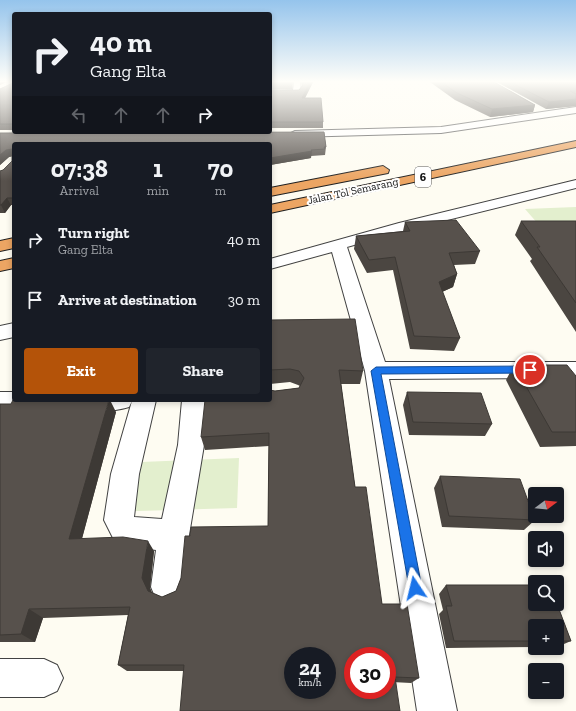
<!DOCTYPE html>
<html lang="en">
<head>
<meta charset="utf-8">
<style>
	body { margin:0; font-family:"Zilla Slab",serif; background:#20242c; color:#f1f3f6; height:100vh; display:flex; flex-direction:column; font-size:15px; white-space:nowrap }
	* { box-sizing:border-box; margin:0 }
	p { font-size:13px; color:#9ea1a6 }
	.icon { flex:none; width:22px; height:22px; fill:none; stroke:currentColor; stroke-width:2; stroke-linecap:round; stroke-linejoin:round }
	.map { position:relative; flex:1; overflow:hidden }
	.panel { position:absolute; left:12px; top:142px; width:260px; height:260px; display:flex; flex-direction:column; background:#171b24; border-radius:4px; box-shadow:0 2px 6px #0003 }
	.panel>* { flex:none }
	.hud { position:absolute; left:12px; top:12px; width:260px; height:122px; border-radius:4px; box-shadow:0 2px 6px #0003; background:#171b24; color:#f1f3f6; overflow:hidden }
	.needle { width:26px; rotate:74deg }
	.tools { position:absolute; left:528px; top:487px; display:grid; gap:8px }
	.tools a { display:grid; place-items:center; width:36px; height:36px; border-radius:4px; background:#171b24; box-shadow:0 2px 6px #0003; font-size:20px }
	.speed { position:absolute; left:284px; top:647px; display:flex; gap:8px; font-size:20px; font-weight:700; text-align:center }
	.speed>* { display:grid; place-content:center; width:52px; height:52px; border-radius:50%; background:#171b24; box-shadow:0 2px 6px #0003; line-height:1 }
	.speed small { font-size:10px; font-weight:400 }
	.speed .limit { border:6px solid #d22; background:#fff; color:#111 }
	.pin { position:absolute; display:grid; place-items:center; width:34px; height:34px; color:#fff; margin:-17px; border:2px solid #fff; border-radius:50%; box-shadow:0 1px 4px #0007 }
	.me { position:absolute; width:44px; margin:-22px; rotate:350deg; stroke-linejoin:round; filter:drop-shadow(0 0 3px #0008) }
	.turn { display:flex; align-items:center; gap:14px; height:84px; padding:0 12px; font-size:18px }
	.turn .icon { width:52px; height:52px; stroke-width:2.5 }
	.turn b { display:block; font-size:28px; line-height:34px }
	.lanes { display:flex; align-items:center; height:38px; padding:0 12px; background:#0003; justify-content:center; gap:20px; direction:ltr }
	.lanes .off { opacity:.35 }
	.eta { display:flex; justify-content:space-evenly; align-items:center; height:68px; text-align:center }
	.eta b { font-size:24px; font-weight:700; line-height:28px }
	.primary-button { display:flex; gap:8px; margin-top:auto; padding:8px 12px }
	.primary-button a { flex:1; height:46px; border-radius:4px; background:#b45309; color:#fff; font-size:16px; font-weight:700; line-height:46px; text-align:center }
	.primary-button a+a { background:#20242c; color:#f1f3f6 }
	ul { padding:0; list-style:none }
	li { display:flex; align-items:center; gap:12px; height:60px; padding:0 12px }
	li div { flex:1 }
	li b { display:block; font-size:15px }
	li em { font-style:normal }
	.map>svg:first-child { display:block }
	.pitch { fill:#e3efce }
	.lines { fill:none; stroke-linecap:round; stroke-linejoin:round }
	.service-casing { stroke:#424242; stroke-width:2 }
	.minor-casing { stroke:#424242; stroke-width:2 }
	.motorway-casing { stroke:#202020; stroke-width:2 }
	.service { fill:#fff; fill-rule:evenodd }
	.minor { fill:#fff; fill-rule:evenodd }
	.motorway { fill:#eca563; fill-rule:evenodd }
	.wall { fill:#4b4641 }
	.shaded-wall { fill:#3d3935 }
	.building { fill:#57514c; stroke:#3d3935; fill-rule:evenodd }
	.route { fill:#1a73e8; stroke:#114b97 }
	.labels { text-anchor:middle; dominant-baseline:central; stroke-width:4; stroke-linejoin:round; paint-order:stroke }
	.far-street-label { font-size:11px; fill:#0f0f0f; stroke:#fff }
	.shield { fill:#fff; stroke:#575757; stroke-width:1 }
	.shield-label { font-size:12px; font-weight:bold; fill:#0f0f0f }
</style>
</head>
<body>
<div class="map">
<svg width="576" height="711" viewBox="0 0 576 711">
	<rect width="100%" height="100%" fill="#fefcf2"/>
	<path class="pitch" d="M576 207V232L546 233 525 209Z
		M239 458 237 508 105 512 117 463Z"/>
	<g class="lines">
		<defs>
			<path id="service" d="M294 82H300L301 90 298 94 270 95V91L293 90Z"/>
			<path id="minor" d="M576 107V113L441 133 295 137 289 134 295 131 441 127Z
				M576 180V188L411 229 347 247 385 362H576V378L389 379 457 711H417L365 371 332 252 270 269V259L399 223Z
				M14 323V337L0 340V326Z
				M0 392H14V400H54L55 402 52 409 43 412H0Z
				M69 400H156L139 474 134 517 162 519 178 445 182 400H206L204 445 189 535 185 587 180 599 168 604 156 599 151 587 156 550 126 546 115 542 104 520 111 474 132 401 129 407C113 412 88 413 72 408Z
				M0 659H44L57 665 63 678 57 691 44 697H0Z"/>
			<path id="motorway" d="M576 141V147L270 213V205Z
				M383 166 389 170 388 173 270 196V188Z
				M14 238V248L0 251V241Z
				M14 258V268L0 271V261Z"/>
		</defs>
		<use href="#service" class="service-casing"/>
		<use href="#minor" class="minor-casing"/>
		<use href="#motorway" class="motorway-casing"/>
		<use href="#service" class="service"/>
		<use href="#minor" class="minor"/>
		<use href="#motorway" class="motorway"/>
	</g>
	<path class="wall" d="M14 82V130H0V89Z
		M270 82H293L292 89 270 90Z
		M301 82H313L305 98 323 122V128H270V91L299 90 302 86Z
		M430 82H494L535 105 533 112 490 117 455 100Z
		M497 82H576V106L546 109Z
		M324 132 326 147 325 155 311 156V158L270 165V144H14V205H11L5 213H0V171L3 170 12 161V156L9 157 0 165V133Z
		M521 221H576V332L530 261 532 259 515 235Z
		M405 222 480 251 475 264 454 265 457 274 453 287 442 292 460 338 454 351 410 349 393 270 367 273 354 249 356 236 403 231Z
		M270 320 363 371 360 384H341L355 487 382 604 419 678 411 683 184 671H127L118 665 128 615 43 618 35 642H0V404L116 412 82 538 154 551 150 588 152 593 162 597 176 591 181 578 190 536 268 526 269 446 205 450 201 437 275 391 299 388 300 386 298 385 290 382 270 384Z
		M514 365 576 376V446L540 447 506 380Z
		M407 392 492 424 485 436 409 435 403 405Z
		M440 476 535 520 524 530 442 527 434 488Z
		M446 585H535V604H557L571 641 557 647V626H535V647L446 648 439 614 443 610 439 594Z"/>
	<path class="shaded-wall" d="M0 82H7L0 85Z
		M310 82H313L302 104V98Z
		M576 99V106L546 109 549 102Z
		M535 105 533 112 490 117 492 109Z
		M12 149 14 156 9 157 0 165V155L6 150Z
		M312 151 311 158 270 165V158Z
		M7 198 11 205 5 213 1 205Z
		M457 274 453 287 435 295 439 282Z
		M109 400H110L116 412 79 550 69 539Z
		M148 541 154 551 150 588 155 600 148 591 142 578Z
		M29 609 43 618 35 642 21 634Z"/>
	<path class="building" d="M13 82H14V124H0V89L13 83Z
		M270 82H292V83L270 84Z
		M302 82H310L302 98H321L323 122H270V91L299 90 303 85Z
		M441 82H494L535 105 492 109 457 93Z
		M510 82H576V91H570L576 94V99L549 102Z
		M324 132 326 147H324L325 149 311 150 312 151 270 158V144H14V198H7L1 205H0V171L3 170 12 161V149L6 150 0 155V133Z
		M456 220 480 251 449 253 457 274 439 282 460 338 414 336 395 257 369 260 356 236 410 231 405 222Z
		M521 221H576V303L537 247H540Z
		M355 319 363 371 339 370 355 487H366L382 604H407L419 678 395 677 400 711H180L184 665H118L130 607 29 609 21 634 0 635V404H11L13 400H109L69 539 123 537 148 541 142 578 148 591 162 597 176 591 181 578 185 536H190L191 527 268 526 269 433 201 437 205 400H270V390L275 391 299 388 304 378 299 371 290 369 270 370V320ZM293 656H327V690H293ZM353 656H387V690H353Z
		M514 365H567L576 376V432H552Z
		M407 392 481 393 492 424 413 422Z
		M440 476 520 479 535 520 449 516Z
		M446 585H535V604H557L571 641H557V626H535V641H454L446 606H452Z"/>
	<linearGradient id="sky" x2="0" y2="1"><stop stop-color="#95c4ec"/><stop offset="0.45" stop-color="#fffef9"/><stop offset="1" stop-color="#fffef9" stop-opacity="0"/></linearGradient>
	<rect width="576" height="181" fill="url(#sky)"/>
	<path class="route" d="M530 366 534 370 530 373 381 374 422 588 420 593 415 595 410 593 371 371 376 367Z"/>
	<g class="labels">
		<g class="far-street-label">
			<text transform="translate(353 191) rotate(-12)">Jalan Tol Semarang</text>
		</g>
		<rect class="shield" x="415" y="167" width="16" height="20" rx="3"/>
		<g class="shield-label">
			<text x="423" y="177">6</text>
		</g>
	</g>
</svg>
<div class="tools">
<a><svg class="needle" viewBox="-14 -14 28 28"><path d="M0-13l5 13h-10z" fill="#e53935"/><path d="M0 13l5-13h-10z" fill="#9ea1a6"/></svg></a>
<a><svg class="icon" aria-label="sound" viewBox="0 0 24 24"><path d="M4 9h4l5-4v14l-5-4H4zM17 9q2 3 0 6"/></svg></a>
<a><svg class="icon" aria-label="search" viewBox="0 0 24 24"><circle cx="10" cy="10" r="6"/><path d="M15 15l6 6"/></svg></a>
<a>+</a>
<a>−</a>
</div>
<div class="speed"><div>24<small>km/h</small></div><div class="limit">30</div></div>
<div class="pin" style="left:530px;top:370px;background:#d93025"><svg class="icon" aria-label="arrive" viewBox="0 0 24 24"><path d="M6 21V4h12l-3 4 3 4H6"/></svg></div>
<svg class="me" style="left:415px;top:588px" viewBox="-20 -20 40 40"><path d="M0-17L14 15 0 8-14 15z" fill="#1a73e8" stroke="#fff" stroke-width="4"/></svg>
<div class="hud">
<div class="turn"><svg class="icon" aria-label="right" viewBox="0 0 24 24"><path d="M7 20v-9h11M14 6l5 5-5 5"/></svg><div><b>40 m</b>Gang Elta</div></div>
<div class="lanes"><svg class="icon off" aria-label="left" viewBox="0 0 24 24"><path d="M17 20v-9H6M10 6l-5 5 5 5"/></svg><svg class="icon off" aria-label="ahead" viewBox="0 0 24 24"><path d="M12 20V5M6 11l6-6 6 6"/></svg><svg class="icon off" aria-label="ahead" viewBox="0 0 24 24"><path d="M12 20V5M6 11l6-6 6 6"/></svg><svg class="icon" aria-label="right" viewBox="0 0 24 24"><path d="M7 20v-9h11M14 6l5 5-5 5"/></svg></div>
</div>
<section class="panel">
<div class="eta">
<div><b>07:38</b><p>Arrival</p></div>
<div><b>1</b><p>min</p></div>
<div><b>70</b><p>m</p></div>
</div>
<ul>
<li><svg class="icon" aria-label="right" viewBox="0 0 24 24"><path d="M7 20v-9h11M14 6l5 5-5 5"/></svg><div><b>Turn right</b><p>Gang Elta</p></div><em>40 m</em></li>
<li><svg class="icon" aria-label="arrive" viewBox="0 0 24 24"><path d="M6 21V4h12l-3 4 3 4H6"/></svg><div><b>Arrive at destination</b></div><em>30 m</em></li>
</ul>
<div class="primary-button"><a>Exit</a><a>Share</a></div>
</section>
</div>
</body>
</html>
